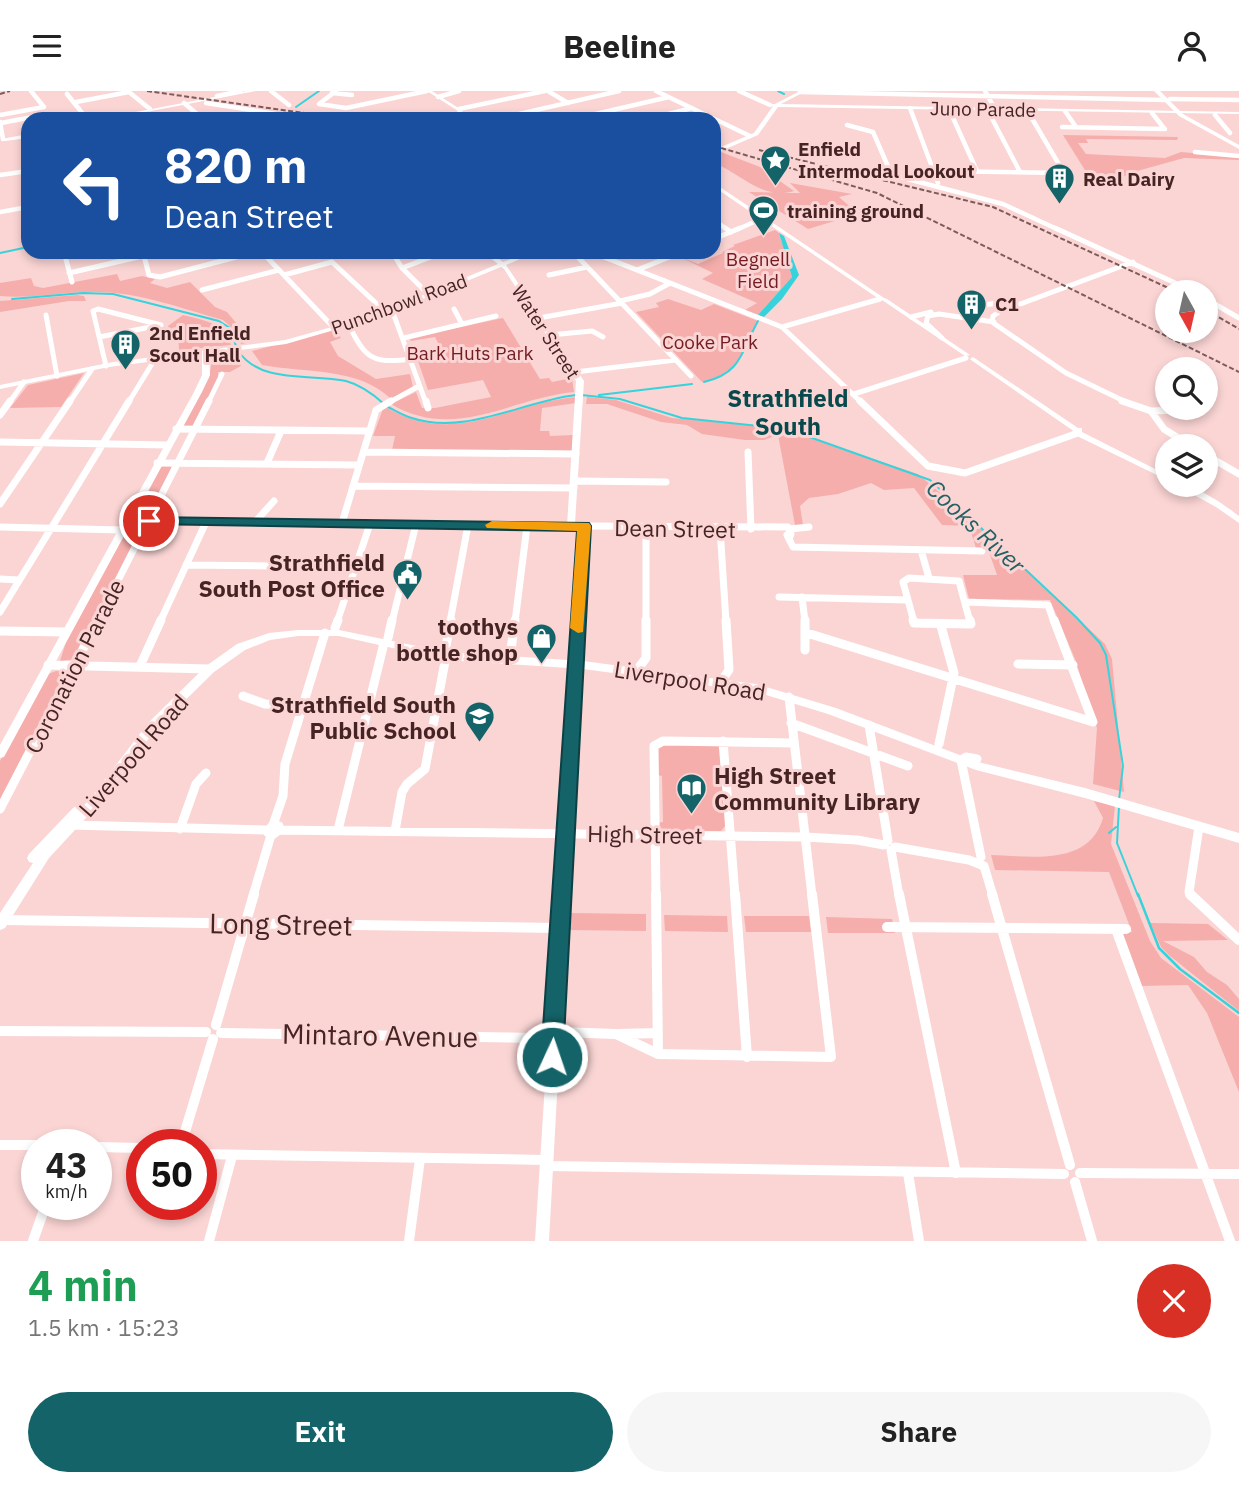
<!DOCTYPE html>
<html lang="en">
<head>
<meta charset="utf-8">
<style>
	body { margin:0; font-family:"IBM Plex Sans",sans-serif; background:#f6f6f6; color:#222; height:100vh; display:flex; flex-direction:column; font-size:26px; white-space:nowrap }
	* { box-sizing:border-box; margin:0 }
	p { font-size:23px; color:#767676 }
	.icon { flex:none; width:38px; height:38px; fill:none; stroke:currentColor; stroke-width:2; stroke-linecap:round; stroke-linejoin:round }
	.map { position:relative; height:1150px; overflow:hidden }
	.drawer { display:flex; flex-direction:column; background:#fff; flex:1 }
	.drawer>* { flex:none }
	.hud { position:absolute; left:21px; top:21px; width:700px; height:147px; border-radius:21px; box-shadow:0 4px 10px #0003; background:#1a4fa0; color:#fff; overflow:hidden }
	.needle { width:46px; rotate:172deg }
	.controls { position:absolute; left:1155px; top:189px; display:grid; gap:14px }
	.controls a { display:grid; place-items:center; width:63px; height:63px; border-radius:50%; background:#fff; box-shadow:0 4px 10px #0003; font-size:35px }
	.speed { position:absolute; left:21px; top:1038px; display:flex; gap:14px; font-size:35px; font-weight:700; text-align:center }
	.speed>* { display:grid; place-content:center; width:91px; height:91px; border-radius:50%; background:#fff; box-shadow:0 4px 10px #0003; line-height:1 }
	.speed small { font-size:18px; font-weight:400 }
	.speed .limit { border:10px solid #d22; background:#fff; color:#111 }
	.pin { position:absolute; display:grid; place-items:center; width:60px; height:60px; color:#fff; margin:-30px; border:4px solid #fff; border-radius:50%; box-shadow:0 2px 7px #0007 }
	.me { position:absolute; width:77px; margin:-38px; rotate:3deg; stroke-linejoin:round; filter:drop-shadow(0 0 5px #0008) }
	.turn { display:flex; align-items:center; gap:24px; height:147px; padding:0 28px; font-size:32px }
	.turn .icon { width:91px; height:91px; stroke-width:2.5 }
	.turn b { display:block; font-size:49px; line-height:60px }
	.round { display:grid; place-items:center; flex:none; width:74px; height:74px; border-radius:37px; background:#f6f6f6 }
	.summary { display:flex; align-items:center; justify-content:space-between; height:119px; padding:0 28px }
	h1 { font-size:42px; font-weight:700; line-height:52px; color:#1e9e55 }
	.cta { display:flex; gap:14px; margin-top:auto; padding:14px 28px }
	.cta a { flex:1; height:80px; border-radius:42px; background:#136368; color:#fff; font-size:28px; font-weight:700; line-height:80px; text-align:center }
	.cta a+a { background:#f6f6f6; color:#222 }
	header { display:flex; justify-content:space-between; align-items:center; height:91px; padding:0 28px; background:#fff; font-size:32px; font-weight:700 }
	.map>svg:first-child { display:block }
	.green { fill:#f5aeac }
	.water { fill:#37d3dc }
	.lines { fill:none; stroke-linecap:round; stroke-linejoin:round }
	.stream-far1 { stroke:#37d3dc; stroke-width:2 }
	.stream { stroke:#37d3dc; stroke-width:2.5 }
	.minor-far4 { stroke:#fff; stroke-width:4.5 }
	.minor-far3 { stroke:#fff; stroke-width:5 }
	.minor-far2 { stroke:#fff; stroke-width:7 }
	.minor-far1 { stroke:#fff; stroke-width:9 }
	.minor { stroke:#fff; stroke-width:10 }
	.major { fill:#fff; fill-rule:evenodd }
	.highway { fill:#fff; fill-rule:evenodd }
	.rail { stroke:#7e5b5a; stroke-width:2; stroke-dasharray:5 2.5; stroke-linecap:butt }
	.route { fill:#136368; stroke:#0c4044; stroke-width:2 }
	.slow { fill:#f59e0b }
	.labels { text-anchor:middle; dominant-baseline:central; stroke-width:6; stroke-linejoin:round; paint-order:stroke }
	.far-street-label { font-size:19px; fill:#462424; stroke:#fad5d4 }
	.far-poi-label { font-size:19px; font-weight:bold; fill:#462424; stroke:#fad5d4; text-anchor:start }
	.far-park-label { font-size:19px; fill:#741b23; stroke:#fad5d4 }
	.street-label { font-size:23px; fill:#462424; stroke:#fad5d4 }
	.poi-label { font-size:23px; font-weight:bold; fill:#462424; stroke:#fad5d4; text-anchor:end }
	.far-district-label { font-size:24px; font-weight:bold; fill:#07494c; stroke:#fad5d4 }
	.water-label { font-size:24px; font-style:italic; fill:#256164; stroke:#fad5d4 }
	.near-street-label { font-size:28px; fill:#462424; stroke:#fad5d4 }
</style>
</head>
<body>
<header><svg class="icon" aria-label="menu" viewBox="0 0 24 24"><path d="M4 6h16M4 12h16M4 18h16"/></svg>Beeline<svg class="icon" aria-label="person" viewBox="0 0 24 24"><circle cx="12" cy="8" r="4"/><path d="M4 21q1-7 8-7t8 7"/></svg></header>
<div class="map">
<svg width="1239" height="1150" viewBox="0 0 1239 1150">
	<rect width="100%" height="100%" fill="#fad5d4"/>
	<path class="green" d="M1063 44 1178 46 1177 49 1086 48 1088 52H1078L1086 63 1165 67 1181 61 1239 66V69L1184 67 1130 82 1132 84 1129 85 1088 84Z
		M721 61 760 76 794 100C763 110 740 82 714 72V64Z
		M790 92 852 103 839 106 858 123 808 138 749 101 800 102Z
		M775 139 779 142 792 186 758 224 745 219 757 212 702 188 713 182 678 165 698 173 723 162 722 161 735 155 733 154Z
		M117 183 120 190 142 185 155 188 150 192 167 197 190 191 215 216 227 221 252 251 241 253 232 237 223 229C183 218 139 201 97 201 64 200 33 208 0 205V192L31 187 34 195 43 197Z
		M77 204 84 205 86 210H69L0 221V210Z
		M668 208 701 219 714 213 758 230C738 262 744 284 702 291L636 221 659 216 656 212Z
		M183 224C203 229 226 232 231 254L179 259 178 243 171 244 168 235Z
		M503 227 540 288 549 287 552 291 572 287 574 301C510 307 455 351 391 313L416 301 422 317H435L491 306 483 289 428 299 418 270 440 266 436 257 440 256 435 246 411 250 409 247Z
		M334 239 341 247 330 251 338 265 376 288 410 283 413 296 391 308C359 276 303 282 262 274L252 260Z
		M235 262 241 275 230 281H218V290L195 336H181L209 287 212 269Z
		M84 282 61 316 10 317 28 294Z
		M576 306V312L542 317 540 340H549L550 345 573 344 572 360 392 359 395 345H373L384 315C455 358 506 312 576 306Z
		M587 306 616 309 672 327 777 336 918 383 978 434 1105 553 1112 568 1124 701 1093 693 1097 637 1075 568 1050 509 969 508 963 484H997L988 458 976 457 969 435 942 434 914 397 884 399 871 392 838 403 809 407 800 415 803 434H795L778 344 764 349H745L702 343 687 334 661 331 607 313H586Z
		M160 374 175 375 146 427 133 425Z
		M141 434 142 437 75 568 60 570 66 551 129 435Z
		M56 580 68 581 0 713V670L48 583Z
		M661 653 718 655 720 657 726 734 721 740H664L657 732 663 731 662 685 657 684V657Z
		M1094 710 1115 715 1111 753 1150 850 1161 867 1239 926V1001L1207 922 1188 894 1141 895 1122 842 1132 841 1109 781 995 779 991 764C1030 765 1089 776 1103 727Z
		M568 822 646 823V840L567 839Z
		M664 824 727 825 728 841 665 840Z
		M744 825H809L811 841H746Z
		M826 826 892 828 895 842H828Z
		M1150 832 1208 833 1228 849 1163 850 1194 866 1207 881 1227 894 1239 908V920L1170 865 1161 856Z"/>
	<path class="water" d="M779 142 784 145 799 184 782 208 764 226 758 224 792 186Z"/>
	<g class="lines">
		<path class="stream-far1" d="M778 0 784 3
			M296 16 319 0
			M0 162 28 156
			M12 208 83 202 113 203 219 230 230 237 236 255
			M238 260C262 294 311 282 346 290 361 294 373 303 384 313
			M704 291C742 282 741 261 758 230
			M581 304 620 308 682 327 787 338 930 389 1076 526 1100 552 1106 564 1123 675 1119 709
			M599 304 692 293
			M388 316C396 320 404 325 412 327 465 345 523 310 576 304
			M1119 715 1117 752 1138 805
			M1109 742 1116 736"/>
		<path class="stream" d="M1138 803 1159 857 1180 878 1239 922"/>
		<path class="minor-far4" d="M271 0 289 14
			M336 0 319 13 346 17 427 0
			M548 0 568 12
			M656 0 750 45
			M739 0 770 14
			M985 0 995 18
			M800 1 1166 9
			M332 2 352 4
			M67 3 87 28
			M217 5 241 0
			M438 6 459 0
			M1170 8 1239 9
			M76 11 129 1 150 18
			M184 12 203 28
			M206 12 308 28
			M910 17 938 92
			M459 18 545 0
			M949 18 977 80
			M987 18 1020 81
			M1027 19 1064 82
			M1065 20 1076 36
			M1152 22 1163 36
			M467 23 475 28
			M0 24 44 16 31 0
			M1215 24 1230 42
			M497 28 619 0
			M574 28 669 6
			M649 28 692 17
			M0 31 3 48
			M1 32 43 24
			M847 34 873 41 890 80 896 85 1003 113 1059 139
			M1062 36 1165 38 1163 36
			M1195 61 1239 65
			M934 80 1064 82
			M0 84 28 80
			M0 121 28 116
			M714 129 728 139
			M736 139 763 127"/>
		<path class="minor-far3" d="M725 137 731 141
			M1055 137 1195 201
			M714 148 740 137
			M64 161 72 191
			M262 161 334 237
			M392 161 402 177 429 204
			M573 161 691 285
			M591 161 782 236 862 312
			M144 165 149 184 160 186 256 161
			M402 177 444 161
			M637 179 682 161
			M69 182 160 161
			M284 184 332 171 377 213
			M549 184 587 176
			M202 199 279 179
			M1206 208 1239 227
			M620 210 650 203 670 192
			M454 218 462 233
			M392 219 426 312
			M46 224 57 285
			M911 226 931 221
			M961 226 969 216 998 212
			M539 227 622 212
			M348 233C366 267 370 273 411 268
			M782 236 880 208
			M550 244 592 240 603 246
			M99 246 161 234
			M404 247 496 225
			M942 247 926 232 928 225 939 223 994 231
			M106 275 93 220 98 218 161 234
			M575 281 676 269
			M854 303 966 267
			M9 312 24 291
			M69 312 92 278
			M128 312 155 268
			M208 312 222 283
			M388 312 419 295
			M1128 312 1066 282 992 231 993 225 999 221 1133 171"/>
		<path class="minor-far2" d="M426 310 428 317
			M860 310 928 375 965 382 1078 342
			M1122 310 1151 320 1182 319
			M1151 320 1164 338 1191 355
			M0 324 10 310
			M176 338 370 340
			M0 351 167 354
			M364 361 576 363
			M748 361 751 438
			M1206 364 1239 383
			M157 372 359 374
			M267 372 281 340
			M574 390 666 391
			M353 395 574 397
			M0 413 70 310
			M126 430 571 435
			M255 431 274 410
			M342 432 376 319 391 310
			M584 435 788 436 791 443 789 448
			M0 436 121 439
			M646 436V531
			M720 437 726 531
			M790 438 809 436
			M787 444 793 456 982 460
			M921 459 929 487
			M186 474 355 476
			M0 488 19 489
			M779 506 907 509
			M802 506 805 531
			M965 511 1048 514 1054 531
			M0 521 129 310
			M97 531 209 310
			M160 531 206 431
			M337 531 370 433
			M392 531 416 433
			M450 531 468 434
			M515 531 527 435
			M914 531 903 491 909 487 959 490 970 531"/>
		<path class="minor-far1" d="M913 529 914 532 971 533 970 529
			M1054 529 1093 631
			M335 537 338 529
			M0 540 66 541
			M807 542 1093 631
			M388 547 392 529
			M805 559V529
			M445 560 451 529
			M510 566 515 529
			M1018 573 1073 574
			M48 574 210 578
			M140 575 161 529
			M640 575 646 567V529
			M724 586 729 579 726 529
			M243 605 265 613 303 615
			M789 606 812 805
			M791 632 908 675
			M869 634 888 750
			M723 650 735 805
			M939 653 954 582 941 535
			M977 668 966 666 961 669 981 766
			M0 718 98 529
			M70 734 267 739
			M273 734 283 705 285 673 325 542
			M273 734 279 735V739L272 744 267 741Z
			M180 738 196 693 206 682
			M279 739 805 746 857 749 884 754
			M338 739 384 552
			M395 740 402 701 407 693 425 678 446 565
			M895 756 969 769 984 775
			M891 759 899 805
			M984 775 993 805
			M253 805 271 744
			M656 805 654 655 663 650 793 652
			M1191 805 1189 801 1199 736"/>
		<path class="minor" d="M656 803 658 963
			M735 803 747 966
			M899 803 956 1082
			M992 803 1070 1074
			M1190 803 1239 849
			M3 829 559 837
			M887 836 1126 838
			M1116 838 1230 1150
			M216 934 254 803
			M0 940 206 941
			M221 942 543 947 560 941 616 943 658 963 831 966 812 803
			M619 943 657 942
			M0 1054H37
			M181 1054 213 948
			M96 1056 142 1057
			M201 1063 546 1069
			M546 1075 1064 1083
			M908 1082 919 1150
			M1080 1082 1239 1083
			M1075 1091 1092 1150
			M33 1150 46 1113
			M209 1150 232 1065
			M409 1150 420 1068"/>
		<path class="major" d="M246 0H256L109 28H99Z
			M427 0H432L463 20 451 28H446L458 20Z
			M800 0H806L781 13 1239 21V23L778 16 758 44 714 63V59L754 42 773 15H768V13H775Z
			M28 43V47L5 50 2 48Z
			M714 92 884 207 887 208 970 264 965 265 882 209 879 208 714 96Z
			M483 161H490L503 171 528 161H536L506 174 584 290 575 432 587 433 588 442 549 1150H535L580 442V438H571L567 435 576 290 504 178 501 176 379 226 286 253 209 263 210 284 202 301 4 666 0 667V654L194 301 202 284V264L109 276 0 298V294L113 271 202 260 205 258 208 259 285 249 375 224 498 173Z
			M973 266 1078 337H1082V341L1167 384V389L1075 344V341L971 269 970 268Z
			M1176 394C1196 393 1223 413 1239 425V432L1216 416Z"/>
		<path class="highway" d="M1154 0H1160L1183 23 1239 54V58L1179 25Z
			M298 539H339L446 561 583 570 756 593 836 617 978 671 1085 697 1239 742V752L1085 707 976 679 828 623 756 601 583 578 446 569 339 545H298L270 549 245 559 214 581 156 638 98 714 49 767 5 837 0 839V822L33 772 29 771 27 767 29 763 73 717 77 715 81 717 90 708 148 632 206 575 237 553 269 542Z"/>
		<path class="rail" d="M147 0 347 28
			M0 3 10 0
			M714 55 877 102 1239 281
			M759 59 993 116 1177 201
			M1206 219 1239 238"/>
	</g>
	<path class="route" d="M149 426 589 432 591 435 563 966 560 973 552 976 544 973 541 966 577 440 144 433V427Z"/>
	<path class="slow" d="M492 430 589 432 591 435 583 541 578 542 570 537 577 440 487 437 485 434Z"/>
	<defs>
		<symbol id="sight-pin" viewBox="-11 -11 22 30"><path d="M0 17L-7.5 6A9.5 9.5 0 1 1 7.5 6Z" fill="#136368" stroke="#fad5d4"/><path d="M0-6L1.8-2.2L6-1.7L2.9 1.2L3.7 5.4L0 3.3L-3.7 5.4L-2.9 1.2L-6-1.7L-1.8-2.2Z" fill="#fff"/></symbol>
		<symbol id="building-pin" viewBox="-11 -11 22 30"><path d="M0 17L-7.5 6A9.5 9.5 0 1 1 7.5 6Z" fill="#136368" stroke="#fad5d4"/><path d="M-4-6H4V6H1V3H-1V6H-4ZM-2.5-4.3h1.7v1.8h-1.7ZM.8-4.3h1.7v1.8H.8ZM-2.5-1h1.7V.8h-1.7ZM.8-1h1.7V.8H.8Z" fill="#fff"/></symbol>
		<symbol id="stadium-pin" viewBox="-11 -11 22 30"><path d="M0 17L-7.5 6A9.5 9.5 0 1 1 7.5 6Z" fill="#136368" stroke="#fad5d4"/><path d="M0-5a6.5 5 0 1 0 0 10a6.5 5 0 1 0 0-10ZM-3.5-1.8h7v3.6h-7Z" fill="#fff"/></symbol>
		<symbol id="civic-pin" viewBox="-11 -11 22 30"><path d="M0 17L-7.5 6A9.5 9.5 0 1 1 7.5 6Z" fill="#136368" stroke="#fad5d4"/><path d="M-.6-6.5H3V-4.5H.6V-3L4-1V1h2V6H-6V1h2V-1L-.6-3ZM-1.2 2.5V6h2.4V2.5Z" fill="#fff"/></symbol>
		<symbol id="shop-pin" viewBox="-11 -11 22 30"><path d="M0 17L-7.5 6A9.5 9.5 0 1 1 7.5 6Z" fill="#136368" stroke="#fad5d4"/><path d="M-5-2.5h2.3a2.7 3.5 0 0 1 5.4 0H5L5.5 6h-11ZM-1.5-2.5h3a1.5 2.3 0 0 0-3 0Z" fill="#fff"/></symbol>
		<symbol id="school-pin" viewBox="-11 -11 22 30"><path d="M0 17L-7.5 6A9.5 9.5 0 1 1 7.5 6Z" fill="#136368" stroke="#fad5d4"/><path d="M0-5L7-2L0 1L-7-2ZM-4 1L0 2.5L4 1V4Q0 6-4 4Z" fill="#fff"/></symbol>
		<symbol id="library-pin" viewBox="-11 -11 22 30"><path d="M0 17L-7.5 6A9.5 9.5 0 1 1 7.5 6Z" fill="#136368" stroke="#fad5d4"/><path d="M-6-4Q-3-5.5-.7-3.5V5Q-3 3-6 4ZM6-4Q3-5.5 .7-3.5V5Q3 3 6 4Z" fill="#fff"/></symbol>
	</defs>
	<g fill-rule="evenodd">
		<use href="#sight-pin" x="758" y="52" width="35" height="47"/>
		<use href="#building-pin" x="1042" y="70" width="35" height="47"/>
		<use href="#stadium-pin" x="746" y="102" width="35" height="47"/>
		<use href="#building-pin" x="954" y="196" width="35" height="47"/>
		<use href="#building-pin" x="108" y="236" width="35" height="47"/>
		<use href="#civic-pin" x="390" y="466" width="35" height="47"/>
		<use href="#shop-pin" x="524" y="530" width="35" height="47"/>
		<use href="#school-pin" x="462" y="608" width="35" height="47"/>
		<use href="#library-pin" x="674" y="680" width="35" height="47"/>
	</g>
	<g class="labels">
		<g class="far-street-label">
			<text transform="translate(983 18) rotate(1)">Juno Parade</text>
			<text transform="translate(399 213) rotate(-20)">Punchbowl Road</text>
			<text transform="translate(546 241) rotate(57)">Water Street</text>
		</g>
		<g class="far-poi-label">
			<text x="798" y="58">Enfield<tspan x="798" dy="22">Intermodal Lookout</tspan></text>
			<text x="1083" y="88">Real Dairy</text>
			<text x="787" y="120">training ground</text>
			<text x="995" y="213">C1</text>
			<text x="149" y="242">2nd Enfield<tspan x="149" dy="22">Scout Hall</tspan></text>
		</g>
		<g class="far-park-label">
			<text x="758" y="168">Begnell<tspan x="758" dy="22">Field</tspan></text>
			<text x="710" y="251">Cooke Park</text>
			<text x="470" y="262">Bark Huts Park</text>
		</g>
		<g class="street-label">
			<text transform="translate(675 437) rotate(1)">Dean Street</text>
			<text transform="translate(74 575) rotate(-63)">Coronation Parade</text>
			<text transform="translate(690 589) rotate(9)">Liverpool Road</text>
			<text transform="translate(133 664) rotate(-49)">Liverpool Road</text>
			<text transform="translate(645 743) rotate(1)">High Street</text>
		</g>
		<g class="poi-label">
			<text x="385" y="471">Strathfield<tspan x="385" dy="26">South Post Office</tspan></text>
			<text x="518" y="535">toothys<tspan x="518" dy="26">bottle shop</tspan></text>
			<text x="456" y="613">Strathfield South<tspan x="456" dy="26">Public School</tspan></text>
			<text x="714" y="684" text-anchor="start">High Street<tspan x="714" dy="26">Community Library</tspan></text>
		</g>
		<g class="far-district-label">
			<text x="788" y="307">Strathfield<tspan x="788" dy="28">South</tspan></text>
		</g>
		<g class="water-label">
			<text transform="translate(976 435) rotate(43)">Cooks River</text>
		</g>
		<g class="near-street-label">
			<text transform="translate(281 833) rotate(1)">Long Street</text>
			<text transform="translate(380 944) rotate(1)">Mintaro Avenue</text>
		</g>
	</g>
</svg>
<div class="controls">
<a><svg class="needle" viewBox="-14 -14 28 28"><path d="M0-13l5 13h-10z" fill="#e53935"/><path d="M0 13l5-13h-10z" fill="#767676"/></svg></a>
<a><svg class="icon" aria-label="search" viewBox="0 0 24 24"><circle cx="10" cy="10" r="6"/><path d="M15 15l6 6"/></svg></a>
<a><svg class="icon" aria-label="layers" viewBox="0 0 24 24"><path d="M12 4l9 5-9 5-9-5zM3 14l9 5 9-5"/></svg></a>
</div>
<div class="speed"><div>43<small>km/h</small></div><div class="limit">50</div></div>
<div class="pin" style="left:149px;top:430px;background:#d93025"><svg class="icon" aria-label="arrive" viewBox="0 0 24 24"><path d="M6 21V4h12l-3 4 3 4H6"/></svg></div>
<svg class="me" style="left:552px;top:966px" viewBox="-20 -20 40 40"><circle r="17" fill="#136368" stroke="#fff" stroke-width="3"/><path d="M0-11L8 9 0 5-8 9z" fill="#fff"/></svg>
<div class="hud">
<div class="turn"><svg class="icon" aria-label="left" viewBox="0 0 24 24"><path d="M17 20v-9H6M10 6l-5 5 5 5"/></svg><div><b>820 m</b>Dean Street</div></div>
</div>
</div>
<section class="drawer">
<div class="summary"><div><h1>4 min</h1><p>1.5 km · 15:23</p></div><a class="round" style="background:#d93025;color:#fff"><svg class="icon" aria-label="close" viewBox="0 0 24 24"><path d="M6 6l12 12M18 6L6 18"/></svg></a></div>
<div class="cta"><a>Exit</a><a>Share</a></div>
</section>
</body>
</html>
